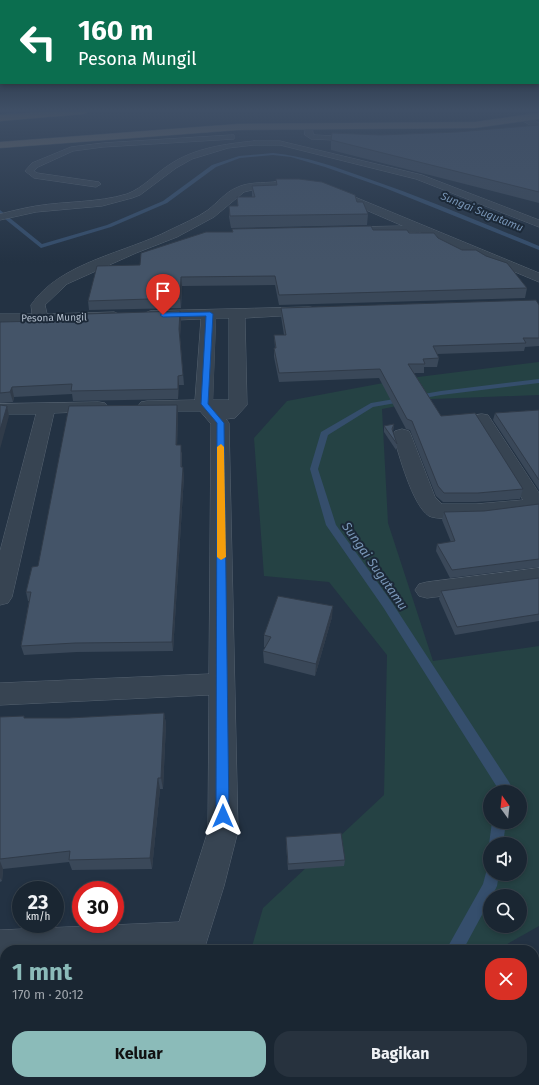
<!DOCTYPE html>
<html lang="id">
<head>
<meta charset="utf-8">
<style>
	body { margin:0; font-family:"Fira Sans",sans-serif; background:#27323e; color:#f1f3f6; height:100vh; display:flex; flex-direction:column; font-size:15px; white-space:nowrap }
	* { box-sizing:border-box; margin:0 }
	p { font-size:13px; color:#9fa5ac }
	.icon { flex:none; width:22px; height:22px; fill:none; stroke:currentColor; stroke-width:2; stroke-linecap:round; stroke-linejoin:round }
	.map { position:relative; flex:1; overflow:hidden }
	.side { position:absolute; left:0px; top:945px; width:539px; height:140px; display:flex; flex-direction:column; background:#1a2632; border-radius:16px 16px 0 0; box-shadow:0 2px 6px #0003,0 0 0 1px #38434d }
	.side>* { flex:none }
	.hud { position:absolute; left:0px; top:0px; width:539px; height:84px; box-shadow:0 2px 6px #0003,0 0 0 1px #38434d; background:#0b6e4f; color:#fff; overflow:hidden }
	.needle { width:26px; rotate:345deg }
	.controls { position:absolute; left:483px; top:785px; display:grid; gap:8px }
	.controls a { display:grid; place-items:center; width:44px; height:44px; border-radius:50%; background:#1a2632; box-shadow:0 2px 6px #0003,0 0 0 1px #38434d; font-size:20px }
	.speed { position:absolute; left:12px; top:881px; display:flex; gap:8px; font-size:20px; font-weight:700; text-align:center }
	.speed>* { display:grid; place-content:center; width:52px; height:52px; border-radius:50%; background:#1a2632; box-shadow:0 2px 6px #0003,0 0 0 1px #38434d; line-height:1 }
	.speed small { font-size:10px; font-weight:400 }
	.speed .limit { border:6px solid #d22; background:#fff; color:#111 }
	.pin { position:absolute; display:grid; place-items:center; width:34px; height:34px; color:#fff; margin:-41px -17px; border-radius:50% 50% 50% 0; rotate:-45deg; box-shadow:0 0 4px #0007 }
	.pin .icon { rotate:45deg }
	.me { position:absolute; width:44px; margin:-22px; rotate:0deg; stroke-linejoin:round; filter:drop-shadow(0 0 3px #0008) }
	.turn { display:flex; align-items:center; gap:14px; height:84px; padding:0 12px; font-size:18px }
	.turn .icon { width:52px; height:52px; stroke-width:2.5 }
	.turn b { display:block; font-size:28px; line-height:34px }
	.round { display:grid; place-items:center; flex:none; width:42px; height:42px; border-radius:16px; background:#27323e }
	.overview { display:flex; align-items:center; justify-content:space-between; height:68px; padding:0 12px }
	h1 { font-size:24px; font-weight:700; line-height:30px; color:#8bbbb9 }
	.action { display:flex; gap:8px; margin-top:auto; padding:8px 12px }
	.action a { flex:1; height:46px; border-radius:16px; background:#8bbbb9; color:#111; font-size:16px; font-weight:700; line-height:46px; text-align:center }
	.action a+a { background:#27323e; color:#f1f3f6 }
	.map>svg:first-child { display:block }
	.green { fill:#254244; fill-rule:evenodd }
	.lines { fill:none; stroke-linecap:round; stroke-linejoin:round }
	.stream { fill:#354e6c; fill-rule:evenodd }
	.service-casing { stroke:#556270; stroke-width:1 }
	.minor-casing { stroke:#556270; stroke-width:1 }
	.trunk-casing { stroke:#424f5d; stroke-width:1 }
	.motorway-casing { stroke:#424f5d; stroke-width:1 }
	.service { fill:#374452; fill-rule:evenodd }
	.minor { fill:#374452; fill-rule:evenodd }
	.trunk { fill:#676663; fill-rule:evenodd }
	.motorway { fill:#796953; fill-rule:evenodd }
	.wall { fill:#3a4859 }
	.shaded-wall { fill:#303b49 }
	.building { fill:#445468; stroke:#303b49 }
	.route { fill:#1a73e8; stroke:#114b97 }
	.slow { fill:#f59e0b }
	.labels { text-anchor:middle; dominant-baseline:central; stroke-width:4; stroke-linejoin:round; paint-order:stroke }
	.far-street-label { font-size:10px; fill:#b4bfcd; stroke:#1c2938 }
	.far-water-label { font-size:11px; font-style:italic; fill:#7996b7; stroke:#1c2938 }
	.water-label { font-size:13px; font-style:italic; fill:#7996b7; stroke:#1c2938 }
</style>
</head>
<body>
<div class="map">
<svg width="539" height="1085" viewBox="0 0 539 1085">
	<rect width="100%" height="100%" fill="#233243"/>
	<path class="green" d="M539 362V395L432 399 382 409 388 523 433 661 539 646V926L502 947 500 950H251L263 908 384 795 387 655 329 582 264 576 254 438 287 401 410 378ZM490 792H520V822H490ZM490 844H520V874H490ZM490 896H520V926H490Z
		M212 1080H443L440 1085H210Z"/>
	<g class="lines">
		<path class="stream" d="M16 111H21L0 122V119L7 114Z
			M273 153C305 156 336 167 366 178 425 198 482 223 539 246V250L385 188 325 167 291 157 273 155 240 158 216 167 167 203 111 227 41 248 0 215V210L42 244 107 225 163 201 212 165 239 156Z
			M539 379V383L441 395 373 407 328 435 318 469 336 525 391 601 509 782 511 786 510 792H496L497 787 383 607 326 525 310 469 321 432 371 403 441 391Z
			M492 822H506L503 844H490V846L489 844Z
			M490 868V874H499L497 886 492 896H490V900L463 950H446L483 884 487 869Z
			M383 1080H401L399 1085H381Z"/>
		<defs>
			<path id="service" d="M523 117H529L539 123V132L517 135V131L535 128 523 121Z
				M306 124H312L313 134 315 135 357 137 361 139 357 141 311 139 305 135Z
				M231 135H234V139L103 147 73 151 38 167 34 171 37 173 99 182 101 184 96 187 34 178 25 171 32 163 71 147 103 143Z
				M254 141H280L422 175 539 220V227L416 179 280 145H254L228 148 192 159 176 168 140 195 132 198 102 206 36 212 0 220V214C12 211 24 208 36 206 66 201 97 203 127 194 143 188 155 174 169 165 194 148 225 144 254 141Z"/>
			<path id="minor" d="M275 182H299L328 186 539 273V282L419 232 345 234 343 231 345 228 349 227 403 226 322 191 299 188 252 190 244 192 214 217 177 237 136 253 67 284 45 305 47 314 114 312 119 314 122 317 119 320 0 324V314H32L31 305C60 262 126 253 170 230 182 224 197 218 208 210 217 203 226 192 236 188 247 182 263 183 275 182Z
				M310 307 315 308 317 311 315 314 245 318 247 405 235 418 226 419 229 423 238 831 224 886 204 950H5V964H0V930L179 922 208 831 209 695 0 705V683L209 674 211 424 200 411H147L141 410 138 406 141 402 147 401 195 400 201 319 150 321 145 319 142 316 145 313 150 311ZM216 318H229V400H213Z
				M99 402 105 403 108 407 105 411 54 413 12 597 8 603 0 605V551L36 414H0V404Z
				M482 414 488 415 539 493V511C521 513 441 523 429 516 412 505 399 454 393 435L395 431 402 429 409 431 411 435 435 497 442 504H476L523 500 473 419 476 415Z
				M539 568V584L427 598 419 596 415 590 419 584 427 582Z
				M37 1080H75V1085H37Z
				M138 1080H176L175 1085H137Z"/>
			<path id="trunk" d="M539 113V119L475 128 238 130 0 148V142L238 124 475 122Z"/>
			<path id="motorway" d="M56 111H88L84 114 0 121V115Z"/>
		</defs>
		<use href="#service" class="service-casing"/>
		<use href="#minor" class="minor-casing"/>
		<use href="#trunk" class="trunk-casing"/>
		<use href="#motorway" class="motorway-casing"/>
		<use href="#service" class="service"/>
		<use href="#minor" class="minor"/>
		<use href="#trunk" class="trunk"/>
		<use href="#motorway" class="motorway"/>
	</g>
	<path class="wall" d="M539 125V203L331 150V140L380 135 457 132Z
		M276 179 357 202 368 214 367 225 231 228 229 217V206H238L237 197H252V186L276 185Z
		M232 229 373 230 409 233 438 238 527 288 525 298 279 305 275 285 182 286 181 308 89 310 88 301 140 265 232 232Z
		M539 305V346L525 347 524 351 437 354 439 358 437 367H424V373H414L441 416 523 489 520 499 476 502H443L436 496 410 430 406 429 379 378 279 382 274 357V348H275L274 335H284L281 316V308Z
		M181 320 180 337 184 385H179L178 399 73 401 72 394 14 397 13 402 0 403V322Z
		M177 405 178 413 177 445 182 453V467L184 476 173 651 77 652 24 655 21 646 29 601H28L26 592 38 566Z
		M539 410V490L493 420 495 413Z
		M394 424 393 432 397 444 396 450 384 432V426Z
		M539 504V567L450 578 436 551 437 544 451 542 442 520 444 512 484 511Z
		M539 578V621L455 635 439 599 441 591Z
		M332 617 315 676 264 663 263 651 266 647H264V635Z
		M164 713 166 724 163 789H160L152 869 72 870 69 862 3 869 2 881 0 882V717L25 718H69Z
		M286 837 345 860 344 866 288 870 286 843Z
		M448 1080H493L494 1085H449Z"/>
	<path class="shaded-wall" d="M181 277 182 286 181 308 180 298Z
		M180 311 181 320 180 338 179 329Z
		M178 376 179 385 178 399Z
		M12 387 14 397 13 402 10 392Z
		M177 405 178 413 177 453 176 445Z
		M7 406 9 416 0 449V430Z
		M183 467 184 476 173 651 172 642Z
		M333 606 332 617 315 676 316 664Z
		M164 713 166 724 163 789 161 778Z
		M158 778 160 789 152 869 150 858Z
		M0 861 3 869 2 881 0 878Z"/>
	<path class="building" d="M539 125V192L331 140 332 133 380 135 457 132Z
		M276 179H299L322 182 355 195 357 202H363L368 214 230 216 229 206H238L237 197H255L252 186 277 185Z
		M371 226 373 230H407L409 233H434L438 238 462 250H476L486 256 507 263 527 288 279 295 275 276 181 277 180 298 88 301 97 266 140 265 141 253 206 232H233L232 229Z
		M536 300 539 305V338H523L526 343 433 346 439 358 423 359 425 364H408L441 416 475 413 523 489 478 493H444L438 486 412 421 407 419 380 369 279 373 274 348H276L274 335H286L281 308Z
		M180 311 179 329 183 375 178 376V389L71 391 72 384 12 387 10 392 0 393V322L83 320 85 314Z
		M0 405 7 406 0 430Z
		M177 405 176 445H181V467H183L172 642 75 643 21 646 31 592H26L32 567 38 566 69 406Z
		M539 410V480L495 413Z
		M394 424 392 429 397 444 384 426Z
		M539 504V559L452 570 437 544 455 541 444 512 484 511Z
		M539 578V614L457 627 441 591Z
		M278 596 333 606 316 664 263 651 271 637 264 635Z
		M164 713 161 778H158L150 858 69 860 70 851 0 859V717L24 716V718H69Z
		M341 833 345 860 288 864 286 837Z
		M451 1080H493L494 1085H451Z"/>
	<linearGradient id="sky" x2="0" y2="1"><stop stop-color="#131c25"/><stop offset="0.42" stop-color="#3f4f66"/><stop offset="1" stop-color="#3f4f66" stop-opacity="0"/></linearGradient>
	<rect width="539" height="263" fill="url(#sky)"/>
	<path class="route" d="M210 312 213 314 208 404 224 423 229 816 227 820 223 822 218 820 216 816 217 423 201 404 206 316 163 317 160 315 163 313Z"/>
	<path class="slow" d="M221 444 224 447 226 557 221 560 217 557V447Z"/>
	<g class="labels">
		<g class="far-street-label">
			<text transform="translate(54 318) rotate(-1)">Pesona Mungil</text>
		</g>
		<g class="far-water-label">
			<text transform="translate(482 212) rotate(22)">Sungai Sugutamu</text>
		</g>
		<g class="water-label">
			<text transform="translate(375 566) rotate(55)">Sungai Sugutamu</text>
		</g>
	</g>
</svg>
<div class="controls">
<a><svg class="needle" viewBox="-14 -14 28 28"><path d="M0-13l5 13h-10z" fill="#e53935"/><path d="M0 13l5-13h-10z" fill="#9fa5ac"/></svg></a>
<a><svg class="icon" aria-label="sound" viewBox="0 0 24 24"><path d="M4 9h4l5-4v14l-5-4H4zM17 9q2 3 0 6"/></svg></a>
<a><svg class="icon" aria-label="search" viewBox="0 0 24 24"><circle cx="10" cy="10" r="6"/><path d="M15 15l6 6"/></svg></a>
</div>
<div class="speed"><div>23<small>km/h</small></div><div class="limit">30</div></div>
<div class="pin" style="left:163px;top:315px;background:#d93025"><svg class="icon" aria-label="arrive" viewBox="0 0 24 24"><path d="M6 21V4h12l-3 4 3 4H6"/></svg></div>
<svg class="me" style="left:223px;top:816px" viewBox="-20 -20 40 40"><path d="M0-17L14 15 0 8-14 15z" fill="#1a73e8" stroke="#fff" stroke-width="4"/></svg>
<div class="hud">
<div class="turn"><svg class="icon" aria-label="left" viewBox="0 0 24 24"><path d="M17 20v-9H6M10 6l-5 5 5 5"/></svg><div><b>160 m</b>Pesona Mungil</div></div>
</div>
<section class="side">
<div class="overview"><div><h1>1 mnt</h1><p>170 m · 20:12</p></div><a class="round" style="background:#d93025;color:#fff"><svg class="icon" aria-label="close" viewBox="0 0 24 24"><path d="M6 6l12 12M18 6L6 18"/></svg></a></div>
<div class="action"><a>Keluar</a><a>Bagikan</a></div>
</section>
</div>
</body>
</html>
